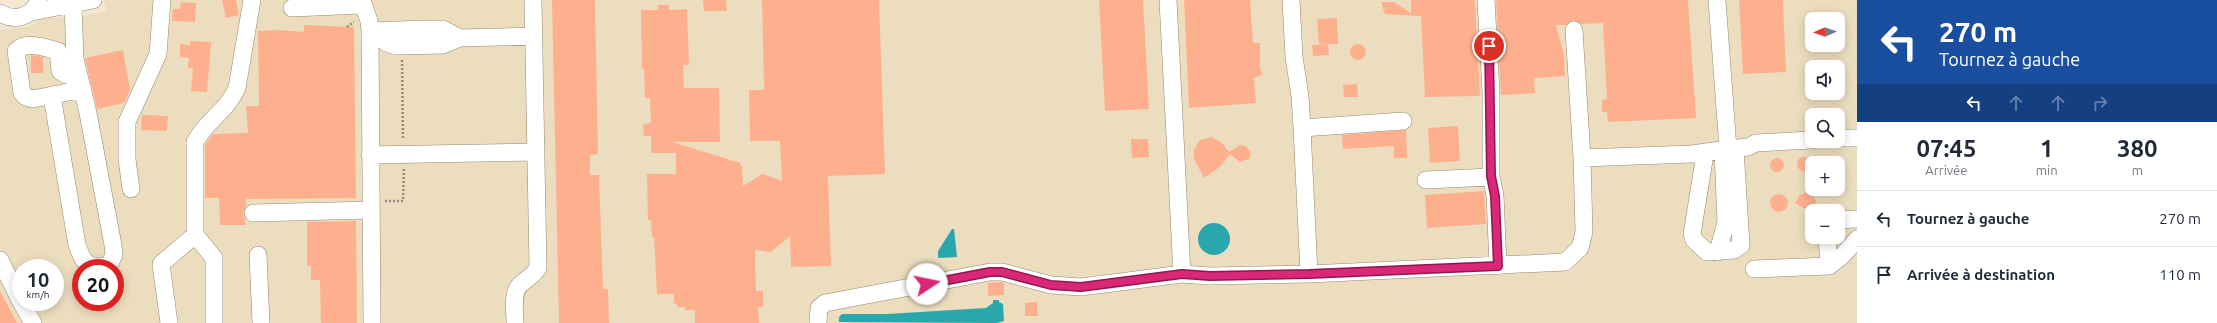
<!DOCTYPE html>
<html lang="fr">
<head>
<meta charset="utf-8">
<style>
	body { margin:0; font-family:Ubuntu,sans-serif; background:#f6f6f7; color:#1f2937; height:100vh; display:flex; flex-direction:column; font-size:15px; white-space:nowrap }
	* { box-sizing:border-box; margin:0 }
	p { font-size:13px; color:#747a83 }
	.icon { flex:none; width:22px; height:22px; fill:none; stroke:currentColor; stroke-width:2; stroke-linecap:round; stroke-linejoin:round }
	.map { position:relative; flex:1; overflow:hidden }
	.details { display:flex; flex-direction:column; background:#fff; width:360px }
	.details>* { flex:none }
	.top-card { background:#1a4fa0; color:#fff; overflow:hidden }
	.needle { width:26px; rotate:268deg }
	.tools { position:absolute; left:1805px; top:12px; display:grid; gap:8px }
	.tools a { display:grid; place-items:center; width:40px; height:40px; border-radius:8px; background:#fff; box-shadow:0 2px 10px #0003; font-size:20px }
	.speed { position:absolute; left:12px; top:259px; display:flex; gap:8px; font-size:20px; font-weight:700; text-align:center }
	.speed>* { display:grid; place-content:center; width:52px; height:52px; border-radius:50%; background:#fff; box-shadow:0 2px 10px #0003; line-height:1 }
	.speed small { font-size:10px; font-weight:400 }
	.speed .limit { border:6px solid #d22; background:#fff; color:#111 }
	.pin { position:absolute; display:grid; place-items:center; width:34px; height:34px; color:#fff; margin:-17px; border:2px solid #fff; border-radius:50%; box-shadow:0 1px 4px #0007 }
	.me { position:absolute; width:44px; margin:-22px; rotate:79deg; stroke-linejoin:round; filter:drop-shadow(0 0 3px #0008) }
	.turn { display:flex; align-items:center; gap:14px; height:84px; padding:0 16px; font-size:18px }
	.turn .icon { width:52px; height:52px; stroke-width:2.5 }
	.turn b { display:block; font-size:28px; line-height:34px }
	.lanes { display:flex; align-items:center; height:38px; padding:0 16px; background:#0003; justify-content:center; gap:20px; direction:ltr }
	.lanes .off { opacity:.35 }
	.eta { display:flex; justify-content:space-evenly; align-items:center; height:68px; text-align:center }
	.eta b { font-size:24px; font-weight:700; line-height:28px }
	ul { padding:0; list-style:none }
	li { display:flex; align-items:center; gap:12px; height:56px; padding:0 16px; border-top:1px solid #e0e1e3 }
	li div { flex:1 }
	li b { display:block; font-size:15px }
	li em { font-style:normal }
	main { display:flex; flex:1; min-height:0 }
	.map>svg:first-child { display:block }
	.built { fill:#ecddbe; fill-rule:evenodd }
	.water { fill:#2aa6ad }
	.building { fill:#feb08e }
	.lines { fill:none; stroke-linecap:round; stroke-linejoin:round }
	.minor-casing { stroke:#938872; stroke-width:18 }
	.path { stroke:#938b7b; stroke-width:2.5; stroke-dasharray:2 2; stroke-linecap:butt }
	.minor { stroke:#fff; stroke-width:17 }
	.route-casing { stroke:#8e194d; stroke-width:10 }
	.route { stroke:#db2777; stroke-width:7 }
</style>
</head>
<body>
<main>
<div class="map">
<svg width="1857" height="323" viewBox="0 0 1857 323">
	<rect width="100%" height="100%" fill="#f4e8d0"/>
	<path class="built" d="M104 0H1857V323H0V30L30 26 41 20 49 18 84 16 107 11ZM1812 19H1838V45H1812ZM1812 67H1838V93H1812ZM1812 115H1838V141H1812ZM1812 163H1838V189H1812ZM1812 211H1838V237H1812ZM21 268H55V302H21ZM81 268H115V302H81Z"/>
	<path class="water" d="M1198 239a16 16 0 1 1 32 0a16 16 0 1 1-32 0Z
		M952 229H954L957 257 938 258V251Z
		M993 300H999V302L1003 304 1004 321 997 323 839 322V317L842 314H887L986 308 993 303Z"/>
	<path class="building" d="M222 0H236L239 15 226 18Z
		M552 0H595L598 154 590 155V175H599L603 289H608L609 323H559Z
		M703 0H726L727 11H704Z
		M762 0H879L885 174 828 176 831 266 791 267 790 236 771 252 755 250 756 291H763V307H758L759 323H695V310H685V307H677V303L674 304V294H657L654 237H652L651 220H648L647 174H676V153H651V136H644L643 124 651 123 650 98H645L644 69H642L641 10H658V5H669V10L687 9 689 65H683L684 88H719L720 142H672L728 159V160L739 162 742 167 743 186 762 174 782 181 780 141H750L749 90H764Z
		M1099 0H1143L1149 109 1105 111Z
		M1184 0H1250L1253 43H1260V69L1263 74 1254 78 1256 103 1189 108Z
		M1411 0H1475L1480 96 1425 97 1421 16 1385 14 1381 2H1394L1411 13Z
		M1496 0H1688L1696 118 1608 122 1607 112H1602V100L1607 99 1603 23 1582 24 1573 20 1566 25H1556L1564 55 1565 76 1534 78 1535 93 1501 95Z
		M1739 0H1783L1786 72 1743 74Z
		M181 2 196 3 195 22 172 21 173 9H180Z
		M1337 18 1338 44H1319L1317 19Z
		M304 25 354 27 356 198 246 199V206L243 213 246 225H220L219 198H205V145L213 134 248 133 246 106H259L258 31 278 30 304 32Z
		M190 41 211 42 207 92 191 91 193 68H188L189 58 180 57V44L190 45Z
		M1328 44 1329 55 1313 56 1312 45Z
		M1350 52a8 8 0 1 1 16 0a8 8 0 1 1-16 0Z
		M123 50 130 90 124 103 97 109 85 58Z
		M31 55 43 57V73H31Z
		M1357 84 1358 97H1344L1343 85Z
		M142 115 168 116 167 131 141 130Z
		M1458 126 1460 161 1430 163 1428 128Z
		M1406 130 1407 158H1394V146L1343 149 1342 135Z
		M1212 137 1222 143 1229 152 1240 145 1246 146 1251 153 1249 159 1240 162 1230 154 1221 166 1204 178 1194 159V150L1200 140Z
		M1131 139H1148L1149 157 1132 158Z
		M1797 164a7 7 0 1 1 14 0a7 7 0 1 1-14 0Z
		M1770 165a7 7 0 1 1 14 0a7 7 0 1 1-14 0Z
		M1484 191 1486 224 1427 228 1425 195Z
		M1805 193 1811 195 1817 201 1812 207 1807 210 1795 203 1800 195Z
		M1770 203a9 9 0 1 1 18 0a9 9 0 1 1-18 0Z
		M356 221 357 323H321L320 280H311V266H307V222Z
		M1001 282 1004 283V295L988 296V283Z
		M0 291 17 323H0Z
		M1037 302 1038 316H1025V303Z"/>
	<g class="lines">
		<defs>
			<path id="minor" d="M362 0 369 21 370 31 372 323
				M1168 0 1182 274
				M1291 0 1294 57 1300 96 1302 128
				M1486 0 1491 92V177L1495 195 1498 266
				M292 8 362 5
				M32 12 93 0
				M0 13C14 22 31 17 38 2
				M426 29H443L460 38 443 45 397 46 387 43 370 31Z
				M1574 30 1582 158
				M460 38 534 36
				M78 72 67 75 60 71 58 51C46 48 26 40 16 51L22 93 26 97 33 99 83 89
				M52 96 77 245C84 264 88 270 109 265L114 255 113 245 88 113 75 59 73 4
				M1838 138H1857
				M1728 149 1748 147 1756 143 1812 140
				M1705 154 1692 234 1694 240 1707 252 1734 250 1741 245 1735 149
				M370 155 536 152
				M1426 180 1491 177
				M131 189 127 159V122L158 54 162 0
				M253 213 370 210
				M1838 220 1857 219
				M1827 237 1829 266
				M1718 252 1726 222 1723 150
				M258 255 261 323
				M0 260 21 302
				M1754 269 1829 266 1842 256 1857 239
				M1309 274 1302 128 1403 121
				M21 302 33 323
				M169 323 161 264 195 235
				M214 323V258L195 235V142C207 120 226 112 237 88L252 0
				M515 323C515 311 511 291 522 283 529 277 533 276 538 268L533 0
				M818 323 819 308 825 303 990 272H1002L1051 285 1081 287 1182 274 1210 276 1309 274 1565 262 1580 248 1584 232 1582 158 1692 154 1728 149 1717 0"/>
		</defs>
		<use href="#minor" class="minor-casing"/>
		<path class="path" d="M347 27 354 22
			M402 60 403 139
			M385 201H403L404 168"/>
		<use href="#minor" class="minor"/>
	</g>
	<g class="lines">
		<defs>
			<path id="route" d="M927 284 990 272H1002L1051 285 1081 287 1182 274 1210 276 1309 274 1498 266 1495 196 1491 176 1489 46"/>
		</defs>
		<use href="#route" class="route-casing"/>
		<use href="#route" class="route"/>
	</g>
</svg>
<div class="tools">
<a><svg class="needle" viewBox="-14 -14 28 28"><path d="M0-13l5 13h-10z" fill="#e53935"/><path d="M0 13l5-13h-10z" fill="#747a83"/></svg></a>
<a><svg class="icon" aria-label="sound" viewBox="0 0 24 24"><path d="M4 9h4l5-4v14l-5-4H4zM17 9q2 3 0 6"/></svg></a>
<a><svg class="icon" aria-label="search" viewBox="0 0 24 24"><circle cx="10" cy="10" r="6"/><path d="M15 15l6 6"/></svg></a>
<a>+</a>
<a>−</a>
</div>
<div class="speed"><div>10<small>km/h</small></div><div class="limit">20</div></div>
<div class="pin" style="left:1489px;top:46px;background:#d93025"><svg class="icon" aria-label="arrive" viewBox="0 0 24 24"><path d="M6 21V4h12l-3 4 3 4H6"/></svg></div>
<svg class="me" style="left:927px;top:284px" viewBox="-20 -20 40 40"><circle r="19" fill="#fff"/><path d="M0-13L10 11 0 6-10 11z" fill="#db2777"/></svg>
</div>
<section class="details">
<div class="top-card">
<div class="turn"><svg class="icon" aria-label="left" viewBox="0 0 24 24"><path d="M17 20v-9H6M10 6l-5 5 5 5"/></svg><div><b>270 m</b>Tournez à gauche</div></div>
<div class="lanes"><svg class="icon" aria-label="left" viewBox="0 0 24 24"><path d="M17 20v-9H6M10 6l-5 5 5 5"/></svg><svg class="icon off" aria-label="ahead" viewBox="0 0 24 24"><path d="M12 20V5M6 11l6-6 6 6"/></svg><svg class="icon off" aria-label="ahead" viewBox="0 0 24 24"><path d="M12 20V5M6 11l6-6 6 6"/></svg><svg class="icon off" aria-label="right" viewBox="0 0 24 24"><path d="M7 20v-9h11M14 6l5 5-5 5"/></svg></div>
</div>
<div class="eta">
<div><b>07:45</b><p>Arrivée</p></div>
<div><b>1</b><p>min</p></div>
<div><b>380</b><p>m</p></div>
</div>
<ul>
<li><svg class="icon" aria-label="left" viewBox="0 0 24 24"><path d="M17 20v-9H6M10 6l-5 5 5 5"/></svg><div><b>Tournez à gauche</b></div><em>270 m</em></li>
<li><svg class="icon" aria-label="arrive" viewBox="0 0 24 24"><path d="M6 21V4h12l-3 4 3 4H6"/></svg><div><b>Arrivée à destination</b></div><em>110 m</em></li>
</ul>
</section>
</main>
</body>
</html>
